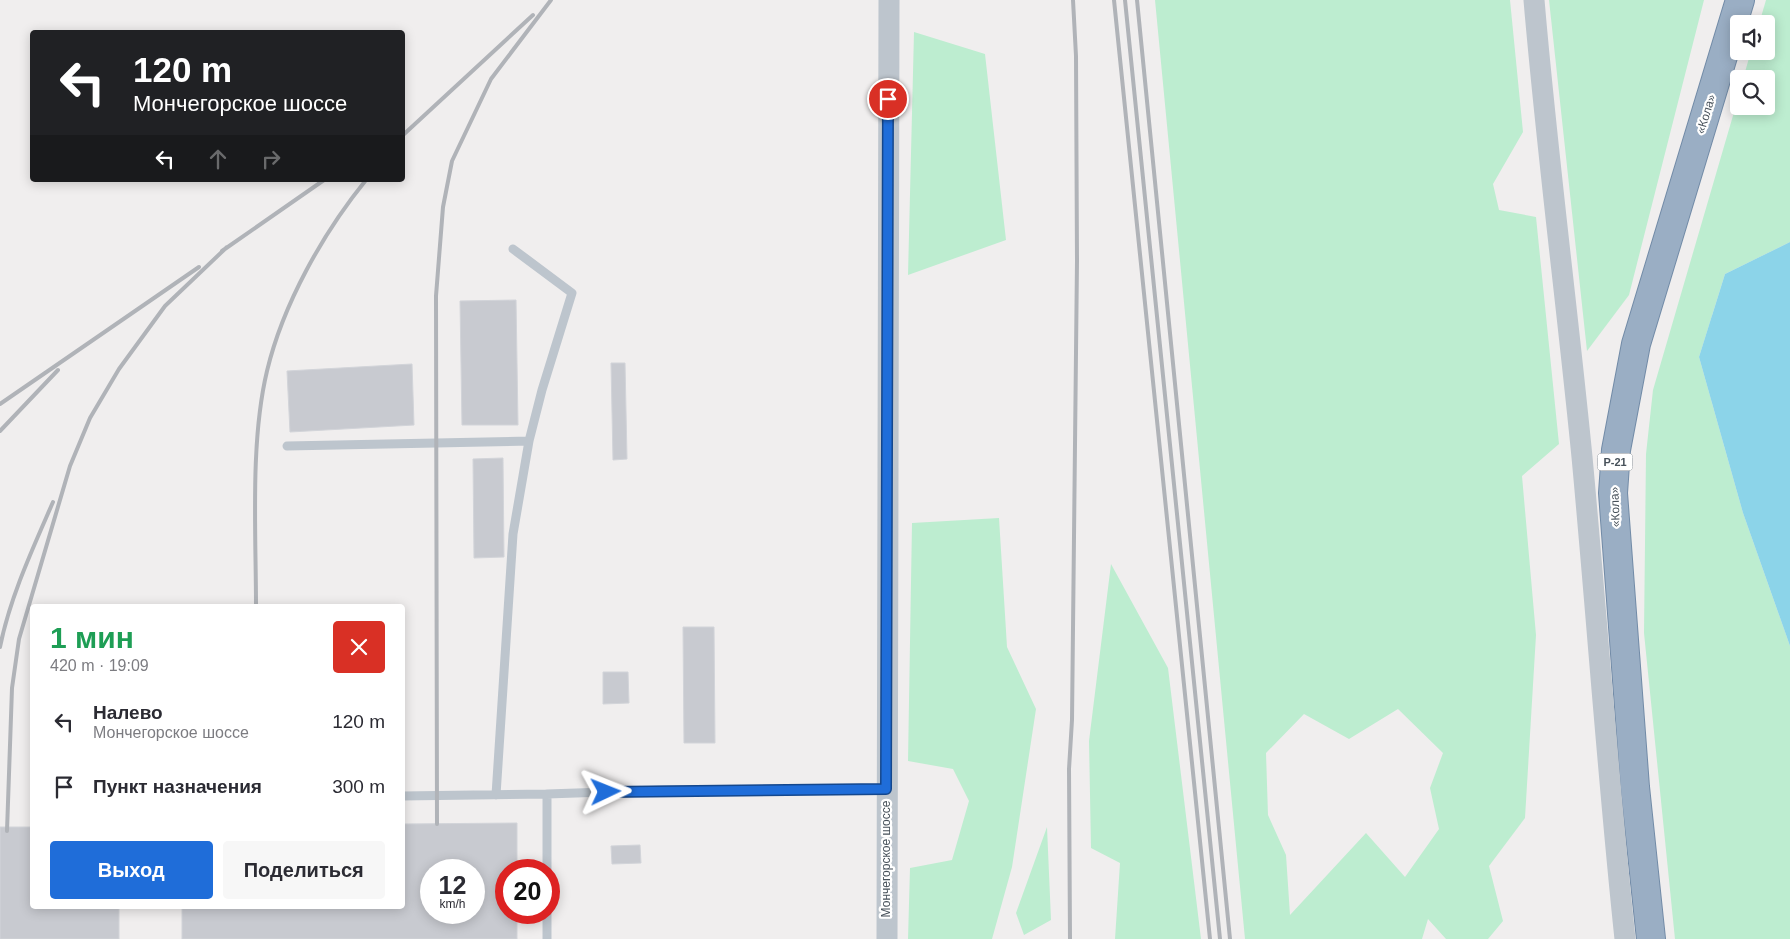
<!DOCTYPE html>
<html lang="ru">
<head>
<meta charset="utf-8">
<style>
	body { margin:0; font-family:Helvetica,sans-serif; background:#f7f7f7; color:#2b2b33; height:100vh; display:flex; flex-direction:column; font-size:19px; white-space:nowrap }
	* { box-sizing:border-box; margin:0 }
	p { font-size:16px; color:#7c7c81 }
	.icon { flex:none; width:28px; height:28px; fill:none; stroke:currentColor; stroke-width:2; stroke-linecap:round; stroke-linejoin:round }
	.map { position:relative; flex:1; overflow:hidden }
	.side { position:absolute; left:30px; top:604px; width:375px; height:305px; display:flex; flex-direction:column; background:#fff; border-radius:5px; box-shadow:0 2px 12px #0003 }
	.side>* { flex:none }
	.top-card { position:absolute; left:30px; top:30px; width:375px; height:152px; border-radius:5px; box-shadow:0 2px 12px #0003; background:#202124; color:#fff; overflow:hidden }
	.controls { position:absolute; left:1730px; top:15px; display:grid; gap:10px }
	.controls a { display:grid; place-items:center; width:45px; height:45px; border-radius:5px; background:#fff; box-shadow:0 2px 12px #0003; font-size:25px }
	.speed { position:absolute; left:420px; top:859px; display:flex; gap:10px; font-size:25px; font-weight:700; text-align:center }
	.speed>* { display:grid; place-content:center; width:65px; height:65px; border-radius:50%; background:#fff; box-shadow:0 2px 12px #0003; line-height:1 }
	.speed small { font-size:12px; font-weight:400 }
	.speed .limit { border:8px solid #d22; background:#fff; color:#111 }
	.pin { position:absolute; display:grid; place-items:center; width:42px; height:42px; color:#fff; margin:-21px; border:2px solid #fff; border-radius:50%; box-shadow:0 1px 5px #0007 }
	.me { position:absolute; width:55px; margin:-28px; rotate:88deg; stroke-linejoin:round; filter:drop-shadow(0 0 4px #0008) }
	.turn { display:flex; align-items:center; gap:18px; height:105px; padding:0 20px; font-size:22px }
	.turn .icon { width:65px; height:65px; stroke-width:2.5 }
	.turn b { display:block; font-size:35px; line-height:42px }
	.lanes { display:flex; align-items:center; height:48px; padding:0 20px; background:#0003; justify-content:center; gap:25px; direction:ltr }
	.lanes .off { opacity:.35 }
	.round { display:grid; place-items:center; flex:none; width:52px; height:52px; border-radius:5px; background:#f7f7f7 }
	.head { display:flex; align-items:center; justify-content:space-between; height:85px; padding:0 20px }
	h1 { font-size:30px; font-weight:800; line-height:38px; color:#1e9e55 }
	.button { display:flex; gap:10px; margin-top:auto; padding:10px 20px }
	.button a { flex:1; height:58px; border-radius:5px; background:#1f6dd9; color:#fff; font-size:20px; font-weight:800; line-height:58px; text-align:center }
	.button a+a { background:#f7f7f7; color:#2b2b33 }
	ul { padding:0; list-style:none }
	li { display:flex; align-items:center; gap:15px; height:65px; padding:0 20px }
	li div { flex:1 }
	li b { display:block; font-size:19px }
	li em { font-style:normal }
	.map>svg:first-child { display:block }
	.green { fill:#bdedd0; fill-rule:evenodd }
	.water { fill:#8cd4e9 }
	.building { fill:#c8cad0; stroke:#d2d4d9; fill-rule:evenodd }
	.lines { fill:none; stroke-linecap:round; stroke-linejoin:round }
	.trunk-casing { stroke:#728ba7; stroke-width:30 }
	.service { stroke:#bdc5cd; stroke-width:9 }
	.tertiary { stroke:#bdc5cd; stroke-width:21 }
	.trunk { stroke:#9aaec4; stroke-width:28 }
	.rail { stroke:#b0b3b8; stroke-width:4 }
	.route-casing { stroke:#14478d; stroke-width:12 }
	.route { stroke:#1f6dd9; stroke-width:9 }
	.labels { text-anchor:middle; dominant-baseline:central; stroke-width:4.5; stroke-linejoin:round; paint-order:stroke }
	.shield { fill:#fff; stroke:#7e858c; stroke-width:1 }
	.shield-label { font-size:11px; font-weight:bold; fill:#47515a }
	.street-label { font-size:12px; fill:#47515a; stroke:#fff }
</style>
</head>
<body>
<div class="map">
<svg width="1790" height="939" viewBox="0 0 1790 939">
	<rect width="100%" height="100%" fill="#f0eeee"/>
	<path class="green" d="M1155 0H1510L1523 132 1493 184 1499 210 1536 217 1559 444 1522 476 1536 635 1525 818 1489 866 1503 921 1488 939H1446L1428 919 1422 939H1245ZM1398 709 1443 753 1430 788 1439 829 1405 877 1366 833 1290 915 1286 855 1268 815 1266 753 1304 714 1349 739Z
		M1549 0H1704L1629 295 1587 351Z
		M1766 0H1790V242L1725 274 1699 357 1743 513 1790 646V939H1675L1644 633 1646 454 1653 390 1739 95V106H1766V79H1743L1751 51H1766V24H1759Z
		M914 32 985 54 1006 240 908 275Z
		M999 518 1007 647 1036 709 1012 867 992 939H908L910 868 952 860 969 801 953 769 908 761 912 523Z
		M1111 564 1168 668 1201 939H1115L1120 863 1091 848 1089 741Z
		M1047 827 1051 920 1024 935 1016 913Z"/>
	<path class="water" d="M1790 242V646L1743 513 1699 357 1725 274Z"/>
	<path class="building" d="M516 300 518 425H462L460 301Z
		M611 363H625L627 459 613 460Z
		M412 364 414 425 290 432 287 371Z
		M503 458 504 557 474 558 473 459Z
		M683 627H714L715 743H684Z
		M603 672H628L629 703 603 704Z
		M517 823V870H506V912H517V939H182V906H402V824ZM431 870H474V912H431Z
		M0 827H32V906H119V939H0Z
		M640 845 641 863 612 864 611 846Z"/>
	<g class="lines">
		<defs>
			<path id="trunk" d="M1651 939 1635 787 1613 493 1616 450 1636 344 1740 0"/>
		</defs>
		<use href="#trunk" class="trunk-casing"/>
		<path class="service" d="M287 446 529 441
			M496 795 513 534 529 441 542 390 572 293 513 249
			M402 796 547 794
			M547 870V794L664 790 886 789
			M547 939V912"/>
		<path class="tertiary" d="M1534 0C1547 153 1567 305 1582 457 1597 618 1608 779 1625 939
			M887 939 889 0"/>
		<use href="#trunk" class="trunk"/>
		<path class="rail" d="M1114 0 1210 939
			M1125 0 1220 939
			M1137 0 1230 939
			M402 136 533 15
			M222 251 324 180
			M0 404 199 267
			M0 431 58 370
			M256 606C256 532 250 442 267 371 283 304 323 233 366 180
			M0 647C10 597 33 548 53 502
			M437 824 436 296 443 207 452 161 491 79 551 0
			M7 831 12 688 19 639 70 466 90 418 119 369 165 306 227 247
			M1070 939 1069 769 1072 720 1077 261 1076 56 1073 0"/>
	</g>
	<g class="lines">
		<defs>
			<path id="route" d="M606 792 886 789 888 99"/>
		</defs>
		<use href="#route" class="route-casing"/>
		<use href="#route" class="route"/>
	</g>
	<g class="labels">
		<rect class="shield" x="1597.5" y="453.5" width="35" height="17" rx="4"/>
		<g class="shield-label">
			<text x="1615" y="462">Р-21</text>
		</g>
		<g class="street-label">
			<text transform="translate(1706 114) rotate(-73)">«Кола»</text>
			<text transform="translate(1615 507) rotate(-92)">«Кола»</text>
			<text transform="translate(886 859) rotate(-90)">Мончегорское шоссе</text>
		</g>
	</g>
</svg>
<div class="controls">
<a><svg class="icon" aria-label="sound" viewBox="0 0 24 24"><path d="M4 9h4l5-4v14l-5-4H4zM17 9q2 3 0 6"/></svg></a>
<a><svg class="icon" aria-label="search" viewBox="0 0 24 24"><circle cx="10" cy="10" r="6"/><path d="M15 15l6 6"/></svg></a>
</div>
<div class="speed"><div>12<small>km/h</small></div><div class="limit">20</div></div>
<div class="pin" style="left:888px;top:99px;background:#d93025"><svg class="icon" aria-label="arrive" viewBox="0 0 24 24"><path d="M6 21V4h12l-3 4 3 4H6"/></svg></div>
<svg class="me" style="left:606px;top:792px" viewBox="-20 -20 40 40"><path d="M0-17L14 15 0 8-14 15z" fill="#1f6dd9" stroke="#fff" stroke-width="4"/></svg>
<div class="top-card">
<div class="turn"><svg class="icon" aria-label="left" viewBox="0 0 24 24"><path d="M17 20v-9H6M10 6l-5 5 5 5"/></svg><div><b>120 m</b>Мончегорское шоссе</div></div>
<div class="lanes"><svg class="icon" aria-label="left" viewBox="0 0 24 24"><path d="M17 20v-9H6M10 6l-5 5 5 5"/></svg><svg class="icon off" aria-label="ahead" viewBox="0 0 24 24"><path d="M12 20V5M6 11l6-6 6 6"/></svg><svg class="icon off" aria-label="right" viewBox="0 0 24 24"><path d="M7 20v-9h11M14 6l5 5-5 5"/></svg></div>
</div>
<section class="side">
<div class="head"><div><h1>1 мин</h1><p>420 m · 19:09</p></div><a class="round" style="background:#d93025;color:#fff"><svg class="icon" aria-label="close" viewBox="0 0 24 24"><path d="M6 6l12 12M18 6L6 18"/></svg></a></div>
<ul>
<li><svg class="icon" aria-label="left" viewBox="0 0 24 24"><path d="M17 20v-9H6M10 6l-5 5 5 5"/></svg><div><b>Налево</b><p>Мончегорское шоссе</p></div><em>120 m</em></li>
<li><svg class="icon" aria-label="arrive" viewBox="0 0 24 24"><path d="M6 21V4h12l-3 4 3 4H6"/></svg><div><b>Пункт назначения</b></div><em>300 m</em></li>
</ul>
<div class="button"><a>Выход</a><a>Поделиться</a></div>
</section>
</div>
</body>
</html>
